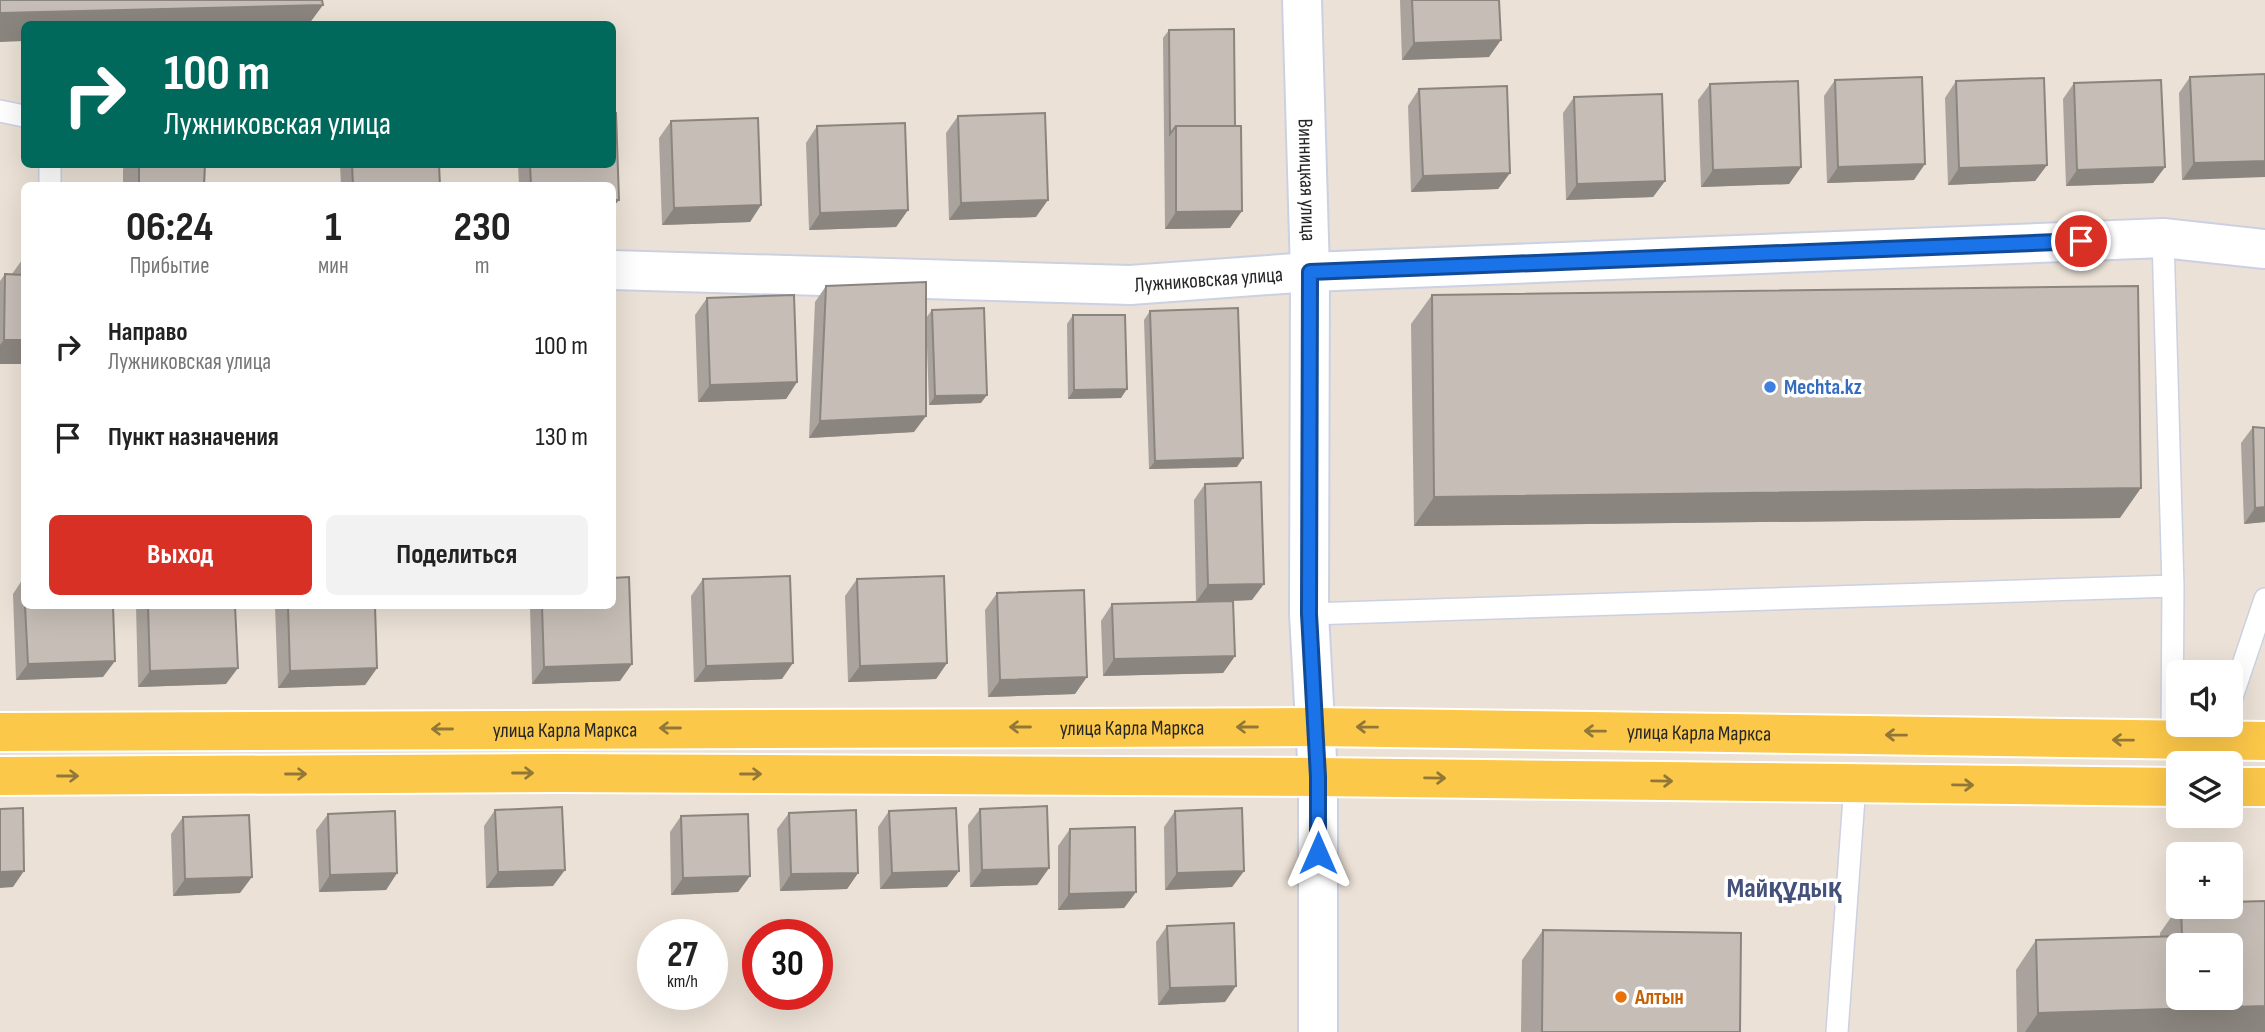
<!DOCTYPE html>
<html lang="ru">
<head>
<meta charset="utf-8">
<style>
	body { margin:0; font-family:"Sofia Sans Condensed",sans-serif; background:#f2f2f2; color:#222; height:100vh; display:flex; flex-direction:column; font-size:26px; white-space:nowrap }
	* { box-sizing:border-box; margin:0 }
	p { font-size:23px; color:#767676 }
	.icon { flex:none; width:38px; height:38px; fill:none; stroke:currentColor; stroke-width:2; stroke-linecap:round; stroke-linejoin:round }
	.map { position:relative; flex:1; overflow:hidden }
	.panel { position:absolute; left:21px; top:182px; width:595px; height:427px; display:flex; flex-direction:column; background:#fff; border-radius:10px; box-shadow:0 7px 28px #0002 }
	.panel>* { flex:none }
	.guide { position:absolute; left:21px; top:21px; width:595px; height:147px; border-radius:10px; box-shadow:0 7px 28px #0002; background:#00695c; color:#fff; overflow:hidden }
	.buttons { position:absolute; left:2166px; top:660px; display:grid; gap:14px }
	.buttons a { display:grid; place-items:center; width:77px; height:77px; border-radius:10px; background:#fff; box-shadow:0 7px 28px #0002; font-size:35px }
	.speed { position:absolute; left:637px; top:919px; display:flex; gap:14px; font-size:35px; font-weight:700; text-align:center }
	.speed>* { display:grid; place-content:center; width:91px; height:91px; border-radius:50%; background:#fff; box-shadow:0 7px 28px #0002; line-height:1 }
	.speed small { font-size:18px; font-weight:400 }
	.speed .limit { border:10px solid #d22; background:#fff; color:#111 }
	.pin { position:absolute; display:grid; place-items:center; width:60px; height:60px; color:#fff; margin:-30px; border:4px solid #fff; border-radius:50%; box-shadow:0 2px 7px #0007 }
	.me { position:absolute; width:77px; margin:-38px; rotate:0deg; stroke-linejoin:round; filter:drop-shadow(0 0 5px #0008) }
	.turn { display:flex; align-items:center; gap:24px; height:147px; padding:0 28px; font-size:32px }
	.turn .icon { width:91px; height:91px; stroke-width:2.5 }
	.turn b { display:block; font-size:49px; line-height:60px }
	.eta { display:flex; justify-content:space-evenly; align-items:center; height:119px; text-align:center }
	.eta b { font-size:42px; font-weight:700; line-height:49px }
	.cta { display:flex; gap:14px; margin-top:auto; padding:14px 28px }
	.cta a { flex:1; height:80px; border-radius:10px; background:#d93025; color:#fff; font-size:28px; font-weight:700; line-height:80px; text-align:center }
	.cta a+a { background:#f2f2f2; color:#222 }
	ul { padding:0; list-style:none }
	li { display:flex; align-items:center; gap:21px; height:91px; padding:0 28px }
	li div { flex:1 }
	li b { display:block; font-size:26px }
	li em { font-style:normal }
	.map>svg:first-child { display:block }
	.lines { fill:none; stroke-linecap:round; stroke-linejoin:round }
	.service-casing { stroke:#cbd1e2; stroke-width:24 }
	.minor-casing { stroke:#cbd1e2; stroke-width:42 }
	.primary-casing { stroke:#fff; stroke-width:42 }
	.service { stroke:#fff; stroke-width:21 }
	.minor { stroke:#fff; stroke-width:38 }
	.primary { stroke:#fcc84a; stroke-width:38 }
	.wall { fill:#aaa39d }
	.shaded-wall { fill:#8b857f }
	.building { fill:#c6beb6; stroke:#8b857f; stroke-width:2; fill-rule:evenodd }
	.oneway { stroke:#927838 }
	.route-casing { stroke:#114b97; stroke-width:18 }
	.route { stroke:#1a73e8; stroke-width:12 }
	.shop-dot { fill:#3f7fe0; stroke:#fff; stroke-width:2.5 }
	.food-dot { fill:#e8710a; stroke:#fff; stroke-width:2.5 }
	.labels { text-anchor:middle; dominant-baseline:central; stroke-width:7; stroke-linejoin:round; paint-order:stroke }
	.street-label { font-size:21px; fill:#272727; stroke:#fff }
	.shop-label { font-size:21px; font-weight:bold; fill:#366cbe; stroke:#fff; text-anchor:start }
	.food-label { font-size:21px; font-weight:bold; fill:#c56008; stroke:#fff; text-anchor:start }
	.district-label { font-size:28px; font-weight:bold; fill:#44517a; stroke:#fff }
</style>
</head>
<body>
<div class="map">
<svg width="2265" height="1032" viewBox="0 0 2265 1032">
	<rect width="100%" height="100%" fill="#ebe1d6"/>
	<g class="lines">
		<defs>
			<path id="service" d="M0 111 24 116
				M50 186V164
				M2163 238 2173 586 2172 741
				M1309 614 2173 586
				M2231 700 2265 599
				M1837 1032 1855 784"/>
			<g id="minor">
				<path id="s1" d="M1302 0 1310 272 1309 614 1318 777V1032"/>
				<path id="s2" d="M612 270 1130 285 1310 272 2163 238 2265 249"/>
			</g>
			<g id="primary">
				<path id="s3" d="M0 732 1316 727 2265 741"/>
				<path d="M0 776 558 773 1318 777 2179 787"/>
				<path d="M2231 787H2265"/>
			</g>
		</defs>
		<use href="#service" class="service-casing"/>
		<use href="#minor" class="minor-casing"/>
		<use href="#primary" class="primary-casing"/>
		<use href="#service" class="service"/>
		<use href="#minor" class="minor"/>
		<use href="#primary" class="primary"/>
	</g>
	<path class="wall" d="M1400 0H1499L1489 57 1402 60Z
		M1169 30 1230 228 1165 229 1163 38Z
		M2265 74 2182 180 2179 93 2190 77Z
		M1835 80 1914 180 1827 183 1824 96Z
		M1956 81 2047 165 2035 181 1948 185 1945 98Z
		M2074 83 2165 167 2153 183 2066 186 2063 99Z
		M1710 84 1801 167 1789 184 1701 187 1698 100Z
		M1419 89 1510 173 1498 189 1411 192 1408 106Z
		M1574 97 1665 181 1653 197 1566 200 1563 113Z
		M958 116 1036 217 949 220 946 133Z
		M671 121 761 205 750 222 662 225 659 138Z
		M817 126 908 210 896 227 809 230 806 143Z
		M126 164H205L204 186H123V169Z
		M340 164H439L440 186H341Z
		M518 164H612L619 200 612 208V186H519Z
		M24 257V364H0V281L5 274H12Z
		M826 286 914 432 809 438 815 302Z
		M1432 295 2120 518 1414 526 1411 324Z
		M707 298 797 382 786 399 698 402 695 315Z
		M932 310 981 403 929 405 926 318Z
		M1150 311 1237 467 1149 469 1144 320Z
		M1073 315 1121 398 1068 399 1067 324Z
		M2253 427 2265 428V522L2244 524 2241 443Z
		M1205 484 1252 600 1233 601 1235 656 1223 673 1103 676 1101 621 1112 604 1196 602 1194 500Z
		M24 577V606H113L103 677 16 680 13 594Z
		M703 579 782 679 694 682 691 596Z
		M857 579 947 663 936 679 848 682 845 596Z
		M997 593 1075 694 988 697 985 610Z
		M136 606H235L226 684 138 687Z
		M275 606H375L377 668 365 685 278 688Z
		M530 606H612L620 681 532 684Z
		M980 809 1049 868 1037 885 970 887 968 825Z
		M495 810 553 886 486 888 484 826Z
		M889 811 959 871 947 887 880 889 878 827Z
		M1175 811 1244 871 1232 887 1165 890 1164 827Z
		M789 813 858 873 847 889 780 891 777 829Z
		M328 814 397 873 386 890 319 892 316 830Z
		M681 816 750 876 738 892 671 895 670 832Z
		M183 817 240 893 173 896 171 834Z
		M1070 829 1136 892 1124 908 1058 910V846Z
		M2179 906H2231L2265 1032H2017L2016 970 2036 940 2160 936V933Z
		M1167 926 1225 1002 1158 1005 1156 942Z
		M1543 930 1740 1032H1521L1522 960Z"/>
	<path class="shaded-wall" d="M323 5 309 24H24V41L0 42V13Z
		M1501 40 1489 57 1402 60 1414 43Z
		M2265 161V177L2182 180 2194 163Z
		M1925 164 1914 180 1827 183 1838 167Z
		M2047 165 2035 181 1948 185 1959 168Z
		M1801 167 1789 184 1701 187 1713 170Z
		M2165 167 2153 183 2066 186 2077 170Z
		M1510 173 1498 189 1411 192 1423 176Z
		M1665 181 1653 197 1566 200 1577 184Z
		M612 200H619L612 208Z
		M1048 200 1036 217 949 220 961 203Z
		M761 205 750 222 662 225 674 208Z
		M908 210 896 227 809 230 820 213Z
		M1242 211 1230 228 1165 229 1176 212Z
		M4 340H24V364H0V345Z
		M797 382 786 399 698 402 710 385Z
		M1127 389 1121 398 1068 399 1074 390Z
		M987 395 981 403 929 405 935 396Z
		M926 416 914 432 809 438 820 421Z
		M1243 458 1237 467 1149 469 1155 461Z
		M2141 488 2120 518 1414 526 1434 497Z
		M2265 507V522L2244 524 2255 508Z
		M1264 584 1252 600 1196 602 1208 585Z
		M1235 656 1223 673 1103 676 1114 659Z
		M115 661 103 677 16 680 28 664Z
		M793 663 782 679 694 682 706 666Z
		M947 663 936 679 848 682 860 666Z
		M632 664 620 681 532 684 544 667Z
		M238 668 226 684 138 687 150 671Z
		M377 668 365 685 278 688 290 671Z
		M1087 677 1075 694 988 697 1000 680Z
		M1049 868 1037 885 970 887 982 870Z
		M565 870 553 886 486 888 498 872Z
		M24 871 13 887 0 888V872Z
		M959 871 947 887 880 889 892 873Z
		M1244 871 1232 887 1165 890 1177 873Z
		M397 873 386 890 319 892 330 875Z
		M858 873 847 889 780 891 791 874Z
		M750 876 738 892 671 895 683 878Z
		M252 877 240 893 173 896 185 879Z
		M1136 892 1124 908 1058 910 1069 894Z
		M1236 986 1225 1002 1158 1005 1170 988Z
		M2265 1006V1032H2025L2038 1013Z"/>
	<path class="building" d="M0 0H322L323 5 0 13Z
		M1412 0H1499L1501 40 1414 43Z
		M1234 29 1235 126H1176L1170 134 1169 30Z
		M2265 74V161L2194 163 2190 77Z
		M1922 77 1925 164 1838 167 1835 80Z
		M2044 78 2047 165 1959 168 1956 81Z
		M2161 80 2165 167 2077 170 2074 83Z
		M1798 81 1801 167 1713 170 1710 84Z
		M1507 86 1510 173 1423 176 1419 89Z
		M1662 94 1665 181 1577 184 1574 97Z
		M612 113H616L619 200H612V186H531L530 164H612Z
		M1045 113 1048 200 961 203 958 116Z
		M758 118 761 205 674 208 671 121Z
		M905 123 908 210 820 213 817 126Z
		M1176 126H1241L1242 211 1176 212Z
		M139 164H205L204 186H139Z
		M352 164H439L440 186H353Z
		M5 274 24 275V340H4Z
		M926 282V416L820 421 826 286Z
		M2138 286 2141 488 1434 497 1432 295Z
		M794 295 797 382 710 385 707 298Z
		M984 308 987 395 935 396 932 310Z
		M1238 308 1243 458 1155 461 1150 311Z
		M1073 315H1125L1127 389 1074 390Z
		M2253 427 2265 428V507L2255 508Z
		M1261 482 1264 584 1208 585 1205 484Z
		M790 576 793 663 706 666 703 579Z
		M944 576 947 663 860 666 857 579Z
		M629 577 632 664 544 667 542 606H612V578Z
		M1084 590 1087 677 1000 680 997 593Z
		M1233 601 1235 656 1114 659 1112 604Z
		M25 606H113L115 661 28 664Z
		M148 606H235L238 668 150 671Z
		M288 606H375L377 668 290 671Z
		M1047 806 1049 868 982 870 980 809Z
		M562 807 565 870 498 872 495 810Z
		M23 808 24 871 0 872V809Z
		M956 808 959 871 892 873 889 811Z
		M1242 808 1244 871 1177 873 1175 811Z
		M856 810 858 873 791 874 789 813Z
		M395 811 397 873 330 875 328 814Z
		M748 814 750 876 683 878 681 816Z
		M249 815 252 877 185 879 183 817Z
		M1135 827 1136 892 1069 894 1070 829Z
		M2265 901V1006L2038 1013 2036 940 2182 936 2181 906H2231V902ZM2179 945H2231V998H2179Z
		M1234 923 1236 986 1170 988 1167 926Z
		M1543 930 1741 933 1740 1032H1542Z"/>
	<defs><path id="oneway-shaft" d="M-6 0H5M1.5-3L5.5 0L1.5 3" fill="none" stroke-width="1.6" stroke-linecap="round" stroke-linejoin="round" transform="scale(1.75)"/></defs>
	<g class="oneway">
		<use href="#oneway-shaft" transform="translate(1020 727) rotate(180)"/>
		<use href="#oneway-shaft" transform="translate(1247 727) rotate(180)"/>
		<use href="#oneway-shaft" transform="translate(1367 727) rotate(-179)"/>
		<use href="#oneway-shaft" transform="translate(670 728) rotate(180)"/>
		<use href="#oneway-shaft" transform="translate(442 729) rotate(180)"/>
		<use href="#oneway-shaft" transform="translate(1595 731) rotate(-179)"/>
		<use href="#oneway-shaft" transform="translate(1896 735) rotate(-179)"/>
		<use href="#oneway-shaft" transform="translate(2123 740) rotate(-179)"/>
		<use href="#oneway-shaft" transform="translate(523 773)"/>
		<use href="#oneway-shaft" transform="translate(296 774)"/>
		<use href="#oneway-shaft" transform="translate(751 774)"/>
		<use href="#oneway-shaft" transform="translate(68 776)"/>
		<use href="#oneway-shaft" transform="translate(1435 778) rotate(1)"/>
		<use href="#oneway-shaft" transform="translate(1662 781) rotate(1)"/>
		<use href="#oneway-shaft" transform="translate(1963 785) rotate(1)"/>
	</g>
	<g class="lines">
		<defs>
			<path id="route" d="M1318 853V777L1309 614 1310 272 2081 241"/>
		</defs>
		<use href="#route" class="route-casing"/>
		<use href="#route" class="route"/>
	</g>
	<circle class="shop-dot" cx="1770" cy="387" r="7"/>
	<circle class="food-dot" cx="1621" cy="997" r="7"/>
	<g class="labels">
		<g class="street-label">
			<text stroke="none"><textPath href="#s1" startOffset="180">Винницкая улица</textPath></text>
			<text stroke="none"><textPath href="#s2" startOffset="597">Лужниковская улица</textPath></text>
			<text stroke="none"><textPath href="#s3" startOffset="1132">улица Карла Маркса</textPath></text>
			<text stroke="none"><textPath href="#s3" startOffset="565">улица Карла Маркса</textPath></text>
			<text stroke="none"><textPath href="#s3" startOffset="1699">улица Карла Маркса</textPath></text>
		</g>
		<g class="shop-label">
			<text x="1784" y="387">Mechta.kz</text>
		</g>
		<g class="food-label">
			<text x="1635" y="997">Алтын</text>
		</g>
		<g class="district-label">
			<text x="1784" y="888">Майқұдық</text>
		</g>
	</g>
</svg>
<div class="buttons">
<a><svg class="icon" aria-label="sound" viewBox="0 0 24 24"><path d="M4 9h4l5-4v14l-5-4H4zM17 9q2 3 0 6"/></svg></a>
<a><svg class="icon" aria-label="layers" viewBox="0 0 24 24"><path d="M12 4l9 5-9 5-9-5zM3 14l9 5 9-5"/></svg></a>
<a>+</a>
<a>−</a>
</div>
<div class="speed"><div>27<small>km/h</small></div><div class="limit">30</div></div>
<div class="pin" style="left:2081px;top:241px;background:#d93025"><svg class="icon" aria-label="arrive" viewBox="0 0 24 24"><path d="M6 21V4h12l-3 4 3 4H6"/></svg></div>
<svg class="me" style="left:1318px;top:853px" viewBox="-20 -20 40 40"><path d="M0-17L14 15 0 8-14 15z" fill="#1a73e8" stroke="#fff" stroke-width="4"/></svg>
<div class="guide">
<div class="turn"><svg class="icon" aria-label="right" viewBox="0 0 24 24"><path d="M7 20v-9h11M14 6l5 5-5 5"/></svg><div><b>100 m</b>Лужниковская улица</div></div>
</div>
<section class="panel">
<div class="eta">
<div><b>06:24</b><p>Прибытие</p></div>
<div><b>1</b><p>мин</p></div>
<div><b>230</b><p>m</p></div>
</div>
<ul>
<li><svg class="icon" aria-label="right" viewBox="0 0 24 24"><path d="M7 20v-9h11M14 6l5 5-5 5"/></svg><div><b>Направо</b><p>Лужниковская улица</p></div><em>100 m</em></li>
<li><svg class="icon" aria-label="arrive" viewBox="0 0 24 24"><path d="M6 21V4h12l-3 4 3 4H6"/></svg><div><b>Пункт назначения</b></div><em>130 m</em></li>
</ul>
<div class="cta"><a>Выход</a><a>Поделиться</a></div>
</section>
</div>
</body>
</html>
